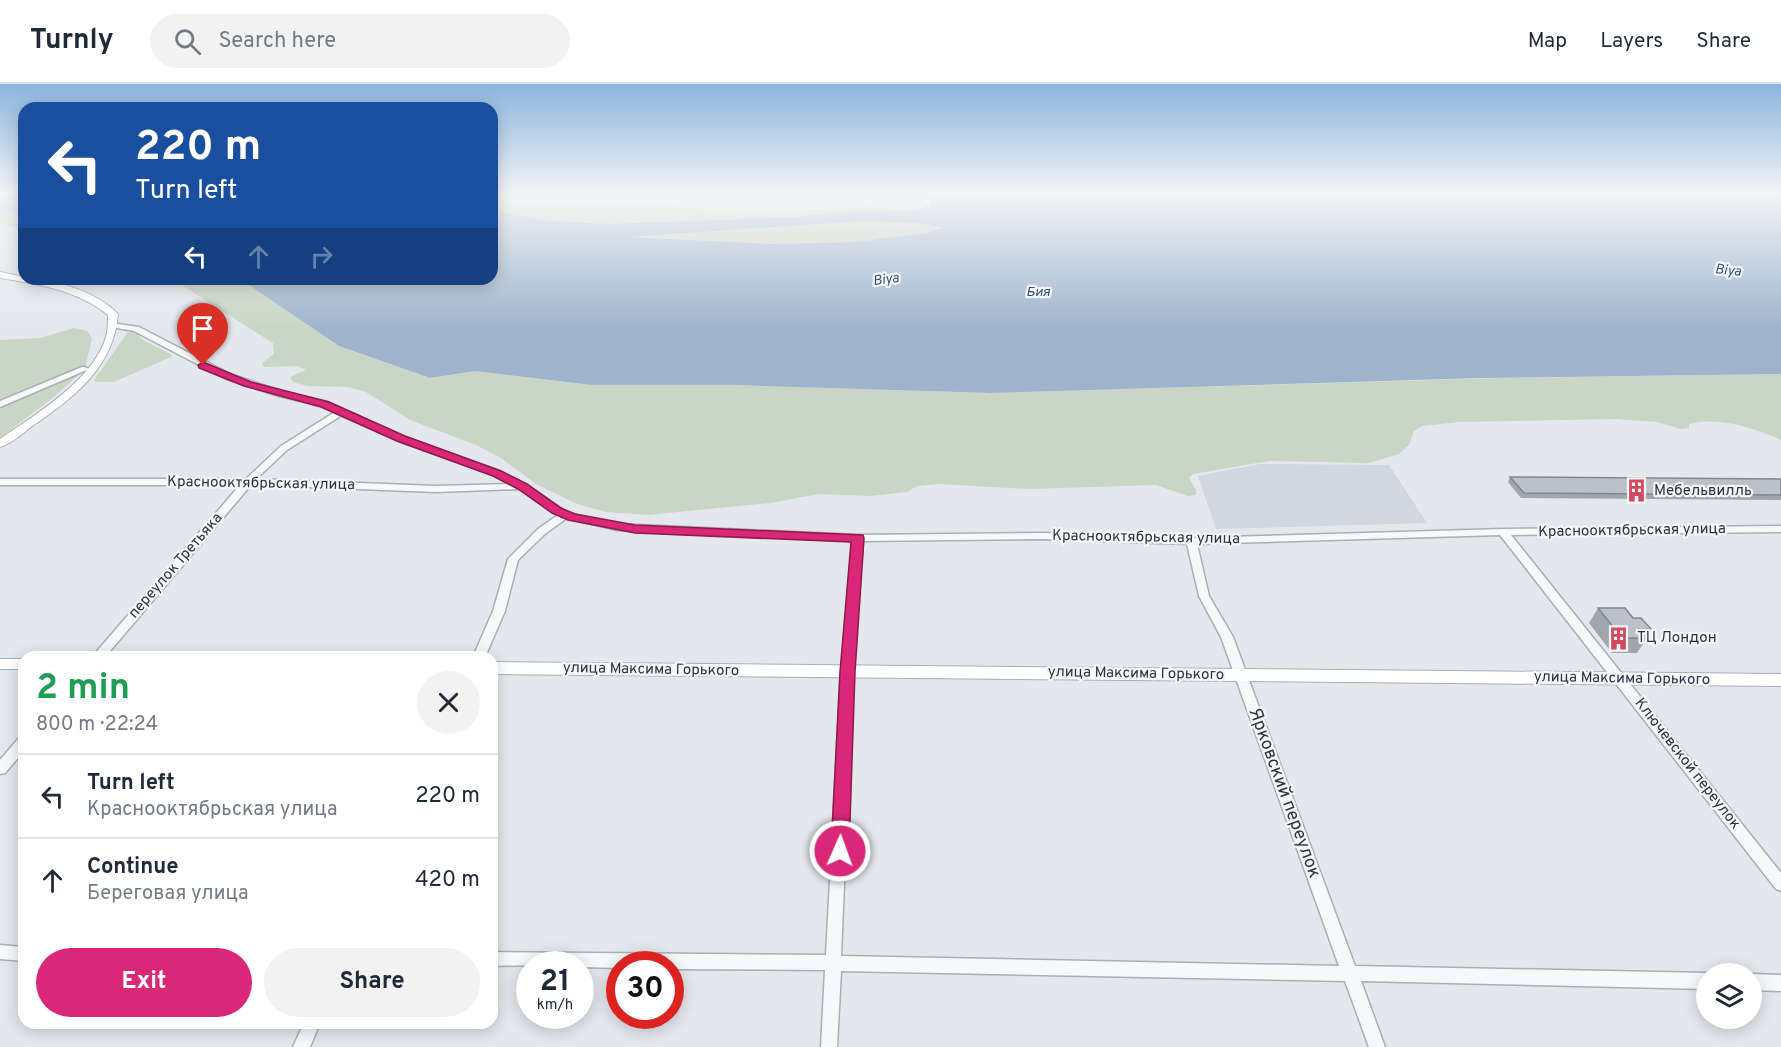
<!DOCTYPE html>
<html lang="en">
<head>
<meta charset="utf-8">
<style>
	body { margin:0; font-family:Overpass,sans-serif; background:#f2f2f3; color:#1f2937; height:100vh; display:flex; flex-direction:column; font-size:22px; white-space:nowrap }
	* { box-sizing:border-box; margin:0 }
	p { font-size:20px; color:#747a83 }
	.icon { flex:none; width:33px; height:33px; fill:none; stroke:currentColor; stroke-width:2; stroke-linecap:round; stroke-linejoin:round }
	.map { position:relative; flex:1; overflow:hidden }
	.drawer { position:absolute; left:18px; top:567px; width:480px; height:378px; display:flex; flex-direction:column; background:#fff; border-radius:18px; box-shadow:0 3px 15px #0003 }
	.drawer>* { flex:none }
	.banner { position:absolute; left:18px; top:18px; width:480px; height:183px; border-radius:18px; box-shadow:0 3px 15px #0003; background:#1a4fa0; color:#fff; overflow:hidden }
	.buttons { position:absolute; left:1696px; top:879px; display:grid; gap:12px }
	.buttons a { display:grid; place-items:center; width:66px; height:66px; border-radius:50%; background:#fff; box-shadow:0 3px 15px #0003; font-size:30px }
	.speed { position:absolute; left:516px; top:867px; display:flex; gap:12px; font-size:30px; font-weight:700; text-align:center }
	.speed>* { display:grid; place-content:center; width:78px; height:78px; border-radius:50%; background:#fff; box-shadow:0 3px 15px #0003; line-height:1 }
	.speed small { font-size:15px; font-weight:400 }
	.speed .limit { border:9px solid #d22; background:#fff; color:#111 }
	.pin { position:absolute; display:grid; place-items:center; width:51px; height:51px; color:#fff; margin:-62px -26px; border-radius:50% 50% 50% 0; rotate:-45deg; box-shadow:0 0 6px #0007 }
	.pin .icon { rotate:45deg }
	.me { position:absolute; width:66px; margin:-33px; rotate:2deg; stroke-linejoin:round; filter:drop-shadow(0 0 4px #0008) }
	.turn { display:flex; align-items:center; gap:21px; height:126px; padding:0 18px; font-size:27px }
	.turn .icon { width:78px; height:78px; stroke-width:2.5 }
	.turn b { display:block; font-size:42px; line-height:51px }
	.lanes { display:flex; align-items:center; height:57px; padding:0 18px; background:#0003; justify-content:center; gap:30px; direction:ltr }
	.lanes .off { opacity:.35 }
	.round { display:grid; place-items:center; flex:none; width:63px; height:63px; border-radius:32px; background:#f2f2f3 }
	.summary { display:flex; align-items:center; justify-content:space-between; height:102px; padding:0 18px }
	h1 { font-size:36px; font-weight:700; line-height:45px; color:#1e9e55 }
	.action { display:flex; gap:12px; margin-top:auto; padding:12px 18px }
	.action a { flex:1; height:69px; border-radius:36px; background:#db2777; color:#fff; font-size:24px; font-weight:700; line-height:69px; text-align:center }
	.action a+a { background:#f2f2f3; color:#1f2937 }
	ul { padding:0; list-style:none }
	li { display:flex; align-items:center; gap:18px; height:84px; padding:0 18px; border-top:2px solid #e0e1e3 }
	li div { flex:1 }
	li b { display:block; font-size:22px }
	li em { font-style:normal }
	header { display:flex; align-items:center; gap:36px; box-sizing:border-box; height:84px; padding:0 30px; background:#fff; border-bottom:2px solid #e0e1e3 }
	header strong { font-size:28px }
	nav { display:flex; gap:33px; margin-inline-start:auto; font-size:21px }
	.search { width:420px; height:54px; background:#f2f2f3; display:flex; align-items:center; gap:15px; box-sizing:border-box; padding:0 21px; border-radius:33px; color:#747a83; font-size:22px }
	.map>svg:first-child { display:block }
	.built { fill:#d2d6de }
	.green { fill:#c9d6c5 }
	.water { fill:#9fb4cc; fill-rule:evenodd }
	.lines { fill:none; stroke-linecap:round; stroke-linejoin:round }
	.street-casing { stroke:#a9aeb7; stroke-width:3 }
	.secondary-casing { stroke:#a9aeb7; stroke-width:2 }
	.street { fill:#f7f8fa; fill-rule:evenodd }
	.secondary { fill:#fff; fill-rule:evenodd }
	.wall { fill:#a1a5ae }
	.building { fill:#bbc0ca; stroke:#83868d; stroke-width:1.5 }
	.route { fill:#db2777; stroke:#8e194d; stroke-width:1.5 }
	.labels { text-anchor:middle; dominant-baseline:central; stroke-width:4.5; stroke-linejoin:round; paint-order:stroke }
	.far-water-label { font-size:14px; font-style:italic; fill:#34527a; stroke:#f4f6f9 }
	.street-label { font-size:15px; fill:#2b3445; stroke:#f4f6f9 }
	.poi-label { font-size:15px; fill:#2b3445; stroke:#f4f6f9; text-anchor:start }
	.near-street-label { font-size:18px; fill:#2b3445; stroke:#f4f6f9 }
</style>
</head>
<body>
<header>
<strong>Turnly</strong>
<div class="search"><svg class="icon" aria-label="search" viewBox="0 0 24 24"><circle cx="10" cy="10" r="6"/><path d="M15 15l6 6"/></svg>Search here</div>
<nav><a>Map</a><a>Layers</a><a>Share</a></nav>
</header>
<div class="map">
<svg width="1781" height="963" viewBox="0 0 1781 963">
	<rect width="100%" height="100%" fill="#e4e7ec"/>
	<path class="built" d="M1260 380 1389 381 1427 439 1216 445 1198 392Z"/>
	<path class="green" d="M492 109H557L650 121 722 126 796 127 866 123 925 124 848 127 796 133 610 140 550 137 492 127Z
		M0 125 24 132V147L0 139Z
		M864 137 917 139 943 144 926 149 854 158 774 160 629 153Z
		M172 195H240L339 262 430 294 475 287 592 301H733L991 309 1502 294 1781 290V356C1755 344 1718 332 1689 340V344L1681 345 1657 338 1616 335 1460 338 1422 342 1414 347 1409 361 1399 370 1369 379 1269 377 1193 390 1189 394 1196 406V411L1188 412 1156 401 1029 405 940 400 917 402 907 408 871 412 819 410 770 419 648 431 606 428 577 420 536 400 501 374 476 361 410 336 366 308 348 303 307 302 293 298 290 293 306 286 298 282 264 283 262 279 274 270 273 259Z
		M74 244 87 247 92 254 85 285 55 312 0 354V256L40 254Z
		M128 248H135L143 256 172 271 171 273 114 298H96L94 296Z"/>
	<path class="water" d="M0 109H24V132L0 125Z
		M919 109 1781 110V290L1481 294 991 309 733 301H592L475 287 430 294 339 262 240 195H492V127L550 137 609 140 796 133 848 127 916 126 930 121 931 118ZM864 137 917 139 943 144 926 149 854 158 774 160 629 153Z"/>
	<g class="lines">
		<defs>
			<path id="street" d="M111 239 139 243 230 290 284 308 328 318 404 353 500 387 525 400 568 429 617 440 858 451 1045 449 1191 454 1503 445 1781 442V448L1511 451 1781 789V807L1776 805 1500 451 1197 460 1209 512 1233 553 1355 882 1707 889V905L1361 897 1385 963H1369L1345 897 841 887 837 963H821L825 886 670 885V880H620V884L580 883V880L492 882V868L826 871 841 588 853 457 617 446 567 434 546 449 518 476 505 527 485 573H473L493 527 508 475 538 445 558 431 520 405 436 408 251 401 105 573H92L240 401H0V395H246L281 362 335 328 322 322 279 312 224 294 134 247 111 243ZM342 331 398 357 494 391 510 400 436 402 256 395 287 366ZM1045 455 1187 460 1199 512 1221 553 1339 882 841 872 853 588 863 457Z
				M82 283H85L89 285 0 323V317Z
				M24 653V667L5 689 0 690V676L19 654Z
				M0 861 24 863V877L0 875Z
				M1752 890 1781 891V907L1752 906Z
				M304 939H320L310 963H293Z"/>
			<path id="secondary" d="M0 188 24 193V195C55 195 96 207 118 230 114 284 72 315 31 343 22 350 11 360 0 363V355C35 331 97 294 107 249 108 243 108 237 108 231 77 206 39 200 0 194Z
				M0 575H24V585H0Z
				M492 578 1781 590V602L492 590Z"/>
		</defs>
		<use href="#street" class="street-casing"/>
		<use href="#secondary" class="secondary-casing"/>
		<use href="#street" class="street"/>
		<use href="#secondary" class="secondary"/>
	</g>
	<path class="wall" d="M1510 393 1781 395V416L1521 414 1508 398Z
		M1598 524 1651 545 1646 553 1647 554 1637 569H1612L1589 539Z"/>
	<path class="building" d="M1510 393 1781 395V411L1524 409Z
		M1598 524H1625L1633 534H1641L1651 545H1639L1647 554H1622Z"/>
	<linearGradient id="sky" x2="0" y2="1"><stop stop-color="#8bb4dd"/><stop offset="0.45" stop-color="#f3f4f6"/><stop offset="1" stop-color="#f3f4f6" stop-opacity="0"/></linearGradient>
	<rect width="1781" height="244" fill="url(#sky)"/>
	<path class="route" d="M203 278 251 298 329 318 405 352 501 387 527 400 561 424 575 430 635 441 863 451 864 454 855 588 849 767 846 773 840 775 833 773 831 767 840 588 851 458 635 449 568 436 552 429 518 405 493 392 397 357 321 323 244 302 199 284 198 281Z"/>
	<defs>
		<symbol id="building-bare" viewBox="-9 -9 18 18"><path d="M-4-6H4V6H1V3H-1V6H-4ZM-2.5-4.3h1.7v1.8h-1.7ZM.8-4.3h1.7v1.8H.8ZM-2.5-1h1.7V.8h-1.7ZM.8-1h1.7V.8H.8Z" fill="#d1495b" stroke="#f4f6f9" stroke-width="2.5" paint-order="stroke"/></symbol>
	</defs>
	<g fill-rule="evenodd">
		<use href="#building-bare" x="1620" y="390" width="33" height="33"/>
		<use href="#building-bare" x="1602" y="538" width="33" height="33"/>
	</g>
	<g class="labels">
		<g class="far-water-label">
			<text transform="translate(1728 187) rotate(6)">Biya</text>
			<text transform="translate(886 196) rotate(-8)">Biya</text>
			<text x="1038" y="208">Бия</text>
		</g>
		<g class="street-label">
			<text transform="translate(261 400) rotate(1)">Краснооктябрьская улица</text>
			<text transform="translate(1632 447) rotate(-1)">Краснооктябрьская улица</text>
			<text transform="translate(1146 454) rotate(1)">Краснооктябрьская улица</text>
			<text transform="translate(176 482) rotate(-49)">переулок Третьяка</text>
			<text transform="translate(651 586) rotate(1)">улица Максима Горького</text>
			<text transform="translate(1136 590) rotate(1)">улица Максима Горького</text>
			<text transform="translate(1622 595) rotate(1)">улица Максима Горького</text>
			<text transform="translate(1687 680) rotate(52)">Ключевской переулок</text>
		</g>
		<g class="poi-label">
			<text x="1654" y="407">Мебельвилль</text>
			<text x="1637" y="554">ТЦ Лондон</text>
		</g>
		<g class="near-street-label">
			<text transform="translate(1284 709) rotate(70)">Ярковский переулок</text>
		</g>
	</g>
</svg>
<div class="buttons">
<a><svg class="icon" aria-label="layers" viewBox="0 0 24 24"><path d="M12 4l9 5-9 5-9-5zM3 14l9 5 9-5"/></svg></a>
</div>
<div class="speed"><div>21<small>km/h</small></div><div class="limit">30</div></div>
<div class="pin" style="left:203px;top:281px;background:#d93025"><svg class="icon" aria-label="arrive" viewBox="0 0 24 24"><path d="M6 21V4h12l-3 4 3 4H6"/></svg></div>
<svg class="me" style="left:840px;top:767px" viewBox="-20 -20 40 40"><circle r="17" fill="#db2777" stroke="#fff" stroke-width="3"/><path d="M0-11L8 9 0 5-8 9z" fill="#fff"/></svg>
<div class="banner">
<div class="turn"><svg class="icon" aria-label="left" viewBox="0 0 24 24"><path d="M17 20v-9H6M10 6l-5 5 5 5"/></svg><div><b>220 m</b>Turn left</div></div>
<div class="lanes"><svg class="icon" aria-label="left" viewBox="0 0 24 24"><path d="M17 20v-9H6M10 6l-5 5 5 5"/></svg><svg class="icon off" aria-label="ahead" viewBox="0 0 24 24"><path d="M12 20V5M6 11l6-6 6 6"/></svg><svg class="icon off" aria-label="right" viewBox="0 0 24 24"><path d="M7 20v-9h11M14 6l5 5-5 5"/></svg></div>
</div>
<section class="drawer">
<div class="summary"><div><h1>2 min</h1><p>800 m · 22:24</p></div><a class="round"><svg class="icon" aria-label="close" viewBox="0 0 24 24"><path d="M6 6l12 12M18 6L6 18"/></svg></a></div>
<ul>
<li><svg class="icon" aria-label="left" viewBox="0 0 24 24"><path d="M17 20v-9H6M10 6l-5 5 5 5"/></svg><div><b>Turn left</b><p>Краснооктябрьская улица</p></div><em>220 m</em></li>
<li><svg class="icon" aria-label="ahead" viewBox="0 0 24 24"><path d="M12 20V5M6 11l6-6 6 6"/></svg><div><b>Continue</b><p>Береговая улица</p></div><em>420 m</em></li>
</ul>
<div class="action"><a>Exit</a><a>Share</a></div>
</section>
</div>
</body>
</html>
